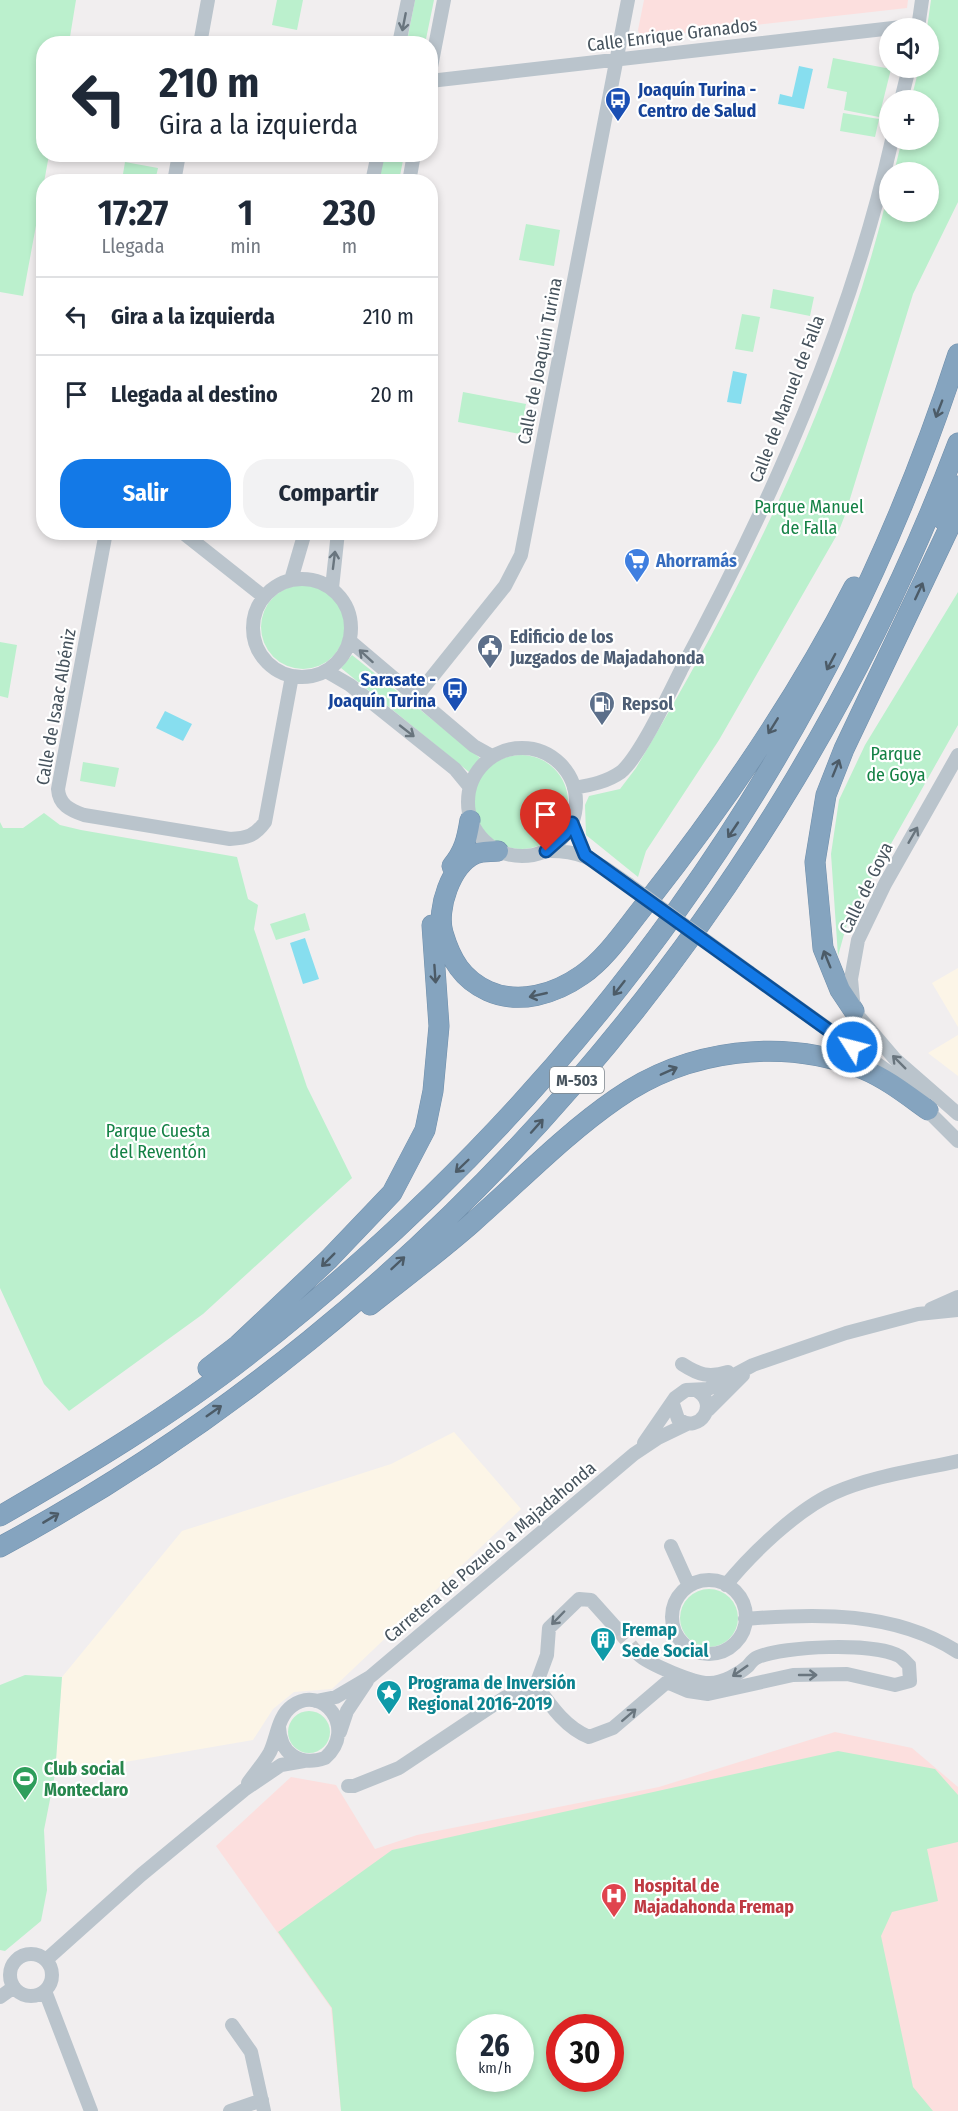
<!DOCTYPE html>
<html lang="es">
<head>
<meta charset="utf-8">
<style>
	body { margin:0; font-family:"Fira Sans Condensed",sans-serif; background:#f2f2f3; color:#1f2937; height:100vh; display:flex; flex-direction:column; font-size:22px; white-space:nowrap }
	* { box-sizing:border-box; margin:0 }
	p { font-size:20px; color:#747a83 }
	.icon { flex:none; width:33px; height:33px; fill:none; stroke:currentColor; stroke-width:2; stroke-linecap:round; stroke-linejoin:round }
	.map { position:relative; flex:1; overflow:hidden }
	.drawer { position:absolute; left:36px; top:174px; width:402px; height:366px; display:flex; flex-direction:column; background:#fff; border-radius:24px; box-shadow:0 3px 9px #0003 }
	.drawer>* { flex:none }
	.hud { position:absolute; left:36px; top:36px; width:402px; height:126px; border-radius:24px; box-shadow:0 3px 9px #0003; background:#fff; color:#1f2937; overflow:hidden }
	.tools { position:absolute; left:879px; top:18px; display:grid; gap:12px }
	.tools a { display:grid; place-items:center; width:60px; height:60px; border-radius:50%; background:#fff; box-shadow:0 3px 9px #0003; font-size:30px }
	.speed { position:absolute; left:456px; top:2014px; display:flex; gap:12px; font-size:30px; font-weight:700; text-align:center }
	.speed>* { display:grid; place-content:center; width:78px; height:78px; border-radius:50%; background:#fff; box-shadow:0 3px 9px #0003; line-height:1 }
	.speed small { font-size:15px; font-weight:400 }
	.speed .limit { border:9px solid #d22; background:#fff; color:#111 }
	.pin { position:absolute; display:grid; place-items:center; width:51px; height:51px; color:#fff; margin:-62px -26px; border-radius:50% 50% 50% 0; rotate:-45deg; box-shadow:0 0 6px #0007 }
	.pin .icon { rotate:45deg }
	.me { position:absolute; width:66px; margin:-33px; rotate:306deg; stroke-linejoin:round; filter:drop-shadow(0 0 4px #0008) }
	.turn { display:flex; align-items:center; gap:21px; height:126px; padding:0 24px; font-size:27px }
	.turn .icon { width:78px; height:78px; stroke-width:2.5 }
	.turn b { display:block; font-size:42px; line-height:51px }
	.eta { display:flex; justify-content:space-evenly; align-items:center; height:102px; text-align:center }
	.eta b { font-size:36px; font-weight:700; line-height:42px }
	.action { display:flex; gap:12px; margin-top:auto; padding:12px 24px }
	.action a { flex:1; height:69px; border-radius:24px; background:#1379e7; color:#fff; font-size:24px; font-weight:700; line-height:69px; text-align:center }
	.action a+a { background:#f2f2f3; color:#1f2937 }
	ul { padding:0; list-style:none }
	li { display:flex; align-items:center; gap:18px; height:78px; padding:0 24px; border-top:2px solid #e0e1e3 }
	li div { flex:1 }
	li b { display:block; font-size:22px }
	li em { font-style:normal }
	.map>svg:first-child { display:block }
	.commercial { fill:#fcf5e7 }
	.medical { fill:#fcdfde; fill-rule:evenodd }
	.green { fill:#bbf0cd; fill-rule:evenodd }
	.water { fill:#87deef }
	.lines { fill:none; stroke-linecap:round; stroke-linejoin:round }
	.minor-tunnel { stroke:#c6c7ca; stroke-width:14; stroke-dasharray:14 7; stroke-linecap:butt }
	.highway-casing { stroke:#708fab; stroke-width:21 }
	.minor { stroke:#bac4cc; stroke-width:14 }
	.highway { stroke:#85a4bf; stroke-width:20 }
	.minor-bridge { stroke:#bac4cc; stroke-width:14 }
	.oneway { stroke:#69757e }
	.oneway2 { stroke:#4c5b67 }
	.route-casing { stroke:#0c4f96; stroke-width:15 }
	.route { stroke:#1379e7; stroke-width:10 }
	.labels { text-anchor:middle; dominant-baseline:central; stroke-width:4.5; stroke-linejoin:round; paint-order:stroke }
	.shield { fill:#fff; stroke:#7e878e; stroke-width:1.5 }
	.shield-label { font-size:16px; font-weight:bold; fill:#46535d }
	.street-label { font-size:18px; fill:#46535d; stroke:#fff }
	.transit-label { font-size:18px; font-weight:bold; fill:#164399; stroke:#fff; text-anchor:start }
	.park-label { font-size:18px; fill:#148145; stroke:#fff }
	.shop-label { font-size:18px; font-weight:bold; fill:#366cbe; stroke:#fff; text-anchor:start }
	.service-label { font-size:18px; font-weight:bold; fill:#4e5e75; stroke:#fff; text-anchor:start }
	.culture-label { font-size:18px; font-weight:bold; fill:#0d838f; stroke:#fff; text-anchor:start }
	.leisure-label { font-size:18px; font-weight:bold; fill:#27864d; stroke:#fff; text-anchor:start }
	.health-label { font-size:18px; font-weight:bold; fill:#be3a42; stroke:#fff; text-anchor:start }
</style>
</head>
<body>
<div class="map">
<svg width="958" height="2111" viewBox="0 0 958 2111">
	<rect width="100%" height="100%" fill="#f1eeef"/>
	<path class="commercial" d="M958 968V1027L932 983Z
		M958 1035V1076L928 1053Z
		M454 1432 521 1509 332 1689 294 1692 273 1709 253 1740 55 1774 62 1677 182 1531 391 1464Z"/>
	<path class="medical" d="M644 0H908L907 8 640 38 638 30Z
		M835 1732 912 1748 958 1787V2111H341L331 2008 216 1846 291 1777 336 1785 375 1849 417 1835 659 1787ZM470 2028H520V2079H470ZM560 2028H610V2079H560Z"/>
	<path class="green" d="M0 0H76L69 43 44 44V154L49 155 23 296 0 292Z
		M277 0H303L297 30 272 25Z
		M415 0H434L426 39 408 36Z
		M931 0H958V202L913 294 845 515 838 533 719 740 646 851 638 877 586 835 585 805 589 796 620 789 636 768C744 586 840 396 889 189L890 212H928V172H894L902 140H928V100H911L919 68H928L927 28Z
		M833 58 891 69 879 117 844 110 847 92 827 88Z
		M843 113 879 119 875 137 840 131Z
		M384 155H404L399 181 379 182Z
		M125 162 158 168 155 181 122 180Z
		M526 224 560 230 554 266 519 260Z
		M773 289 814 297 810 316 770 308Z
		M742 314 760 317 753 352 735 349Z
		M463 392 526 404 520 434 458 422Z
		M261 627a42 42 0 1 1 84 0a42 42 0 1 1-84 0Z
		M958 592V725L848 920 838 956 831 854 839 800 865 745Z
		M0 642 17 645 8 698 0 696Z
		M352 655 480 758 469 772 341 668Z
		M474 802a47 47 0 1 1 94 0a47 47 0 1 1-94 0Z
		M83 762 119 768 115 787 80 781Z
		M44 813 60 825 81 830 237 857 248 899 258 905 254 929 307 1087 352 1178 203 1314 69 1411 44 1384 0 1288V822L3 828H23Z
		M305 913 310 930 276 940 270 924Z
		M680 1618a29 29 0 1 1 58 0a29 29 0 1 1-58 0Z
		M25 1675 62 1677 55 1774 44 1830 47 1890 41 1921 5 1951 0 1950V1685Z
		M288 1732a21 21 0 1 1 42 0a21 21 0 1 1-42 0Z
		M838 1751 935 1769 958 1795V1842L927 1849 938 1901 892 1912 881 1936 913 2087 933 2111H341L332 2008 278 1932 392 1850ZM470 2028H520V2079H470ZM560 2028H610V2079H560Z"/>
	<path class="water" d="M799 66 813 69 804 109 778 104 780 94 792 97Z
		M733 371 747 374 741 404 727 402Z
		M165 711 192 724 183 741 156 728Z
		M305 938 319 979 303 984 290 943Z"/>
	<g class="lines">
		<path class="minor-tunnel" d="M617 1629 638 1654"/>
		<defs>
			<path id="highway" d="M942 519 958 486
				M498 851C491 852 481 851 475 854 451 865 436 909 443 933 451 960 462 979 488 991 519 1005 555 994 582 975 608 957 628 925 648 901 725 803 797 698 854 587
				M452 866C464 852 467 839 470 820
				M854 1011 840 990 823 948 815 862 826 795 844 749 958 509
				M370 1305C404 1278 439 1252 472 1223 520 1181 564 1135 616 1099 687 1049 783 1037 863 1069 887 1079 907 1095 928 1110
				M208 1368 238 1345 329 1259 392 1193 425 1130 433 1091 439 1026 432 925
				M0 1516C85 1467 170 1416 247 1356 579 1097 828 756 958 354
				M0 1547C438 1311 782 907 958 443"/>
		</defs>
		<use href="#highway" class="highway-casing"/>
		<path class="minor" d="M918 28 922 0
			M200 44 208 0
			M399 44 408 0
			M430 72 444 0
			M430 81 919 25
			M901 100 909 68
			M174 182 179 154
			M372 182 378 154
			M409 182 414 154
			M106 532 58 789C59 805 70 810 84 815L230 839C247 838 255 836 265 822L292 676
			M182 532 264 597
			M253 628a49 49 0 1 1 98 0a49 49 0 1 1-98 0Z
			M291 580 305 532
			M332 588 338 532
			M350 641 474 746 492 756
			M326 671 350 685 455 769 469 786
			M416 697 505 586 521 555 628 0
			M468 802a54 54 0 1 1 108 0a54 54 0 1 1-108 0Z
			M958 755 885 884 858 940 851 979 854 1011 895 1059 958 1114
			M574 788C591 785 607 782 621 772 640 756 669 694 681 670 771 503 850 326 892 140
			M572 823 585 855
			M546 851C586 850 597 863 628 884
			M749 972 887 1071 924 1094
			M921 1104 958 1141
			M931 1309 958 1297
			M682 1364C699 1375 709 1378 728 1372
			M673 1404 678 1419C700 1435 720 1403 696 1390
			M708 1410 743 1375
			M644 1443 675 1398 686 1390 708 1389 753 1365 846 1333 918 1314 958 1310
			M671 1546 689 1586
			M672 1617a37 37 0 1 1 74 0a37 37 0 1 1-74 0Z
			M726 1585C751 1554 798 1509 834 1493 872 1476 918 1470 958 1461
			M745 1619C817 1613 894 1611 958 1652
			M617 1629 591 1600 579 1599 549 1628 547 1655 536 1685C551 1706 565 1727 589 1737L613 1728 667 1682 688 1691 708 1694 793 1675 847 1674 895 1685 910 1681 909 1665C906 1663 903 1658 899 1656 874 1642 784 1646 758 1657 753 1659 751 1662 748 1666 739 1674 722 1683 710 1683 696 1684 648 1664 638 1654
			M316 1701 336 1697 370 1677 634 1454 658 1438 687 1424
			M340 1732 347 1711 367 1681
			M248 1783C255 1773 264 1763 270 1752 277 1737 278 1716 292 1706 323 1683 358 1729 325 1758 299 1767 280 1753 279 1727
			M348 1786H354L399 1768 504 1698 536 1685
			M10 1975a21 21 0 1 1 42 0a21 21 0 1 1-42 0Z
			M46 1960 141 1875 244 1790 281 1765 304 1761
			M45 1991 91 2111
			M0 1997 14 1987
			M232 2025 251 2052 264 2111
			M230 2111 262 2100"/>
		<use href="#highway" class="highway"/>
		<path class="minor-bridge" d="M628 884 749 972"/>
	</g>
	<defs><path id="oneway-shaft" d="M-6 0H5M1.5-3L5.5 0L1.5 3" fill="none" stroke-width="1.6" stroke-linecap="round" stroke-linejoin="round" transform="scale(1.5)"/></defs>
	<g class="oneway">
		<use href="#oneway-shaft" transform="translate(404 22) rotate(101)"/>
		<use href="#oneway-shaft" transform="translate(334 560) rotate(-83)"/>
		<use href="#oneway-shaft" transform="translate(366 656) rotate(-138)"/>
		<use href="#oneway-shaft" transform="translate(407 731) rotate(38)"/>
		<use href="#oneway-shaft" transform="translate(913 835) rotate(-60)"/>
		<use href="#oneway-shaft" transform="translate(899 1062) rotate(-135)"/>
		<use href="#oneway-shaft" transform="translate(558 1618) rotate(134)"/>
		<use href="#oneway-shaft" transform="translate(740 1671) rotate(145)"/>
		<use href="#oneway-shaft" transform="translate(808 1675)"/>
		<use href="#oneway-shaft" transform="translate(629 1715) rotate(-41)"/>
	</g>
	<g class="oneway2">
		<use href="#oneway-shaft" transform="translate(939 409) rotate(111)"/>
		<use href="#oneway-shaft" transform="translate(919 591) rotate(-65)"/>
		<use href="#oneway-shaft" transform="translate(831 662) rotate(118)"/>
		<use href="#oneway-shaft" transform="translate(773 726) rotate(122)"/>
		<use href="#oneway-shaft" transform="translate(836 768) rotate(-68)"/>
		<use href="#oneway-shaft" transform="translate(733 830) rotate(124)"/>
		<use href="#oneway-shaft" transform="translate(827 959) rotate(-112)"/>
		<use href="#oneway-shaft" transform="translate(435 974) rotate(86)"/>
		<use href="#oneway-shaft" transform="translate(619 988) rotate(128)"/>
		<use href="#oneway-shaft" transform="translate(538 995) rotate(167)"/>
		<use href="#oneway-shaft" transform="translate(669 1071) rotate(-24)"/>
		<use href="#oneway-shaft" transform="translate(537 1126) rotate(-48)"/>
		<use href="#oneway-shaft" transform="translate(462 1166) rotate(136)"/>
		<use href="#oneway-shaft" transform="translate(328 1260) rotate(135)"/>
		<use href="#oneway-shaft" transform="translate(398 1263) rotate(-43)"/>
		<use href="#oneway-shaft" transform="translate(214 1411) rotate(-35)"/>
		<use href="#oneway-shaft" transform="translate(51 1518) rotate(-31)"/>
	</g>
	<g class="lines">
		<defs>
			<path id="route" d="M546 851 565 834 572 823 585 855 852 1047"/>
		</defs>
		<use href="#route" class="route-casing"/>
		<use href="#route" class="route"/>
	</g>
	<defs>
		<symbol id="bus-pin" viewBox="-11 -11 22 30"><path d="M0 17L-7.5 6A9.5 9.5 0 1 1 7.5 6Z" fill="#1a4fb4" stroke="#fff"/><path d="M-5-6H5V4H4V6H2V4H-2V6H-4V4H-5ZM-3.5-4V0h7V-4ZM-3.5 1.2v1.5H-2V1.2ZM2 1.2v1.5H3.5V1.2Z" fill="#fff"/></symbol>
		<symbol id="supermarket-pin" viewBox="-11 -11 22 30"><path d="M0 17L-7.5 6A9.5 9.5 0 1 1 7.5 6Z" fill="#3f7fe0" stroke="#fff"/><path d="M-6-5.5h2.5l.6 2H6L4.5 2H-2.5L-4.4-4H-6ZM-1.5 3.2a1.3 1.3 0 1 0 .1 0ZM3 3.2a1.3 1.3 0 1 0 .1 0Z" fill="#fff"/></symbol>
		<symbol id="civic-pin" viewBox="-11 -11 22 30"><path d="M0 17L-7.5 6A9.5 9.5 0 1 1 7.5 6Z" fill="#5c6f8a" stroke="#fff"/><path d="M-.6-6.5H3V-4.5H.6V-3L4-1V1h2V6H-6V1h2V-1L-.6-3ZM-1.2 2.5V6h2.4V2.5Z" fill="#fff"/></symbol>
		<symbol id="fuel-pin" viewBox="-11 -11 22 30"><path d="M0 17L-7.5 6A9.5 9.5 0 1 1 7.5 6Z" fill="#5c6f8a" stroke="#fff"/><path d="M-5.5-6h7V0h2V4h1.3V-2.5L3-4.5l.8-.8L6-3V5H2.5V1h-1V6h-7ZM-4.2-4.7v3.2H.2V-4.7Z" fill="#fff"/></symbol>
		<symbol id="building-pin" viewBox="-11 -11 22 30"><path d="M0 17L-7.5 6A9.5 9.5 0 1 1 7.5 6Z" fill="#0f9aa8" stroke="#fff"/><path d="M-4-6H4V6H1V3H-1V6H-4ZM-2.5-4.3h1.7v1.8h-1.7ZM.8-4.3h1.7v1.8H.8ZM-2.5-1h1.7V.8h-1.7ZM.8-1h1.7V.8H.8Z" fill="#fff"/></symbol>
		<symbol id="sight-pin" viewBox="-11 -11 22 30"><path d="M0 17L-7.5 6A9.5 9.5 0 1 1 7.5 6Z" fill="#0f9aa8" stroke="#fff"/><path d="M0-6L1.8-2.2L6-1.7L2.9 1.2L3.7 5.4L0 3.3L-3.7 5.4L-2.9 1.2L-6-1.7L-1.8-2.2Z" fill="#fff"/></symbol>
		<symbol id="stadium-pin" viewBox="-11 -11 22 30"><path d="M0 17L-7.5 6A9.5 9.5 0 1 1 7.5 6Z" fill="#2e9e5b" stroke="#fff"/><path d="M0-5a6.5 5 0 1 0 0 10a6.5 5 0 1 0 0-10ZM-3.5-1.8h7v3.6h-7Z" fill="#fff"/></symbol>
		<symbol id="hospital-pin" viewBox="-11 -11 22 30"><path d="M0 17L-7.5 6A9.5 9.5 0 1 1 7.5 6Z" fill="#e0444e" stroke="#fff"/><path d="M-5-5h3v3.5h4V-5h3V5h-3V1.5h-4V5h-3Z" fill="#fff"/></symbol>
	</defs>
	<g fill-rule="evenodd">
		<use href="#bus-pin" x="603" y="85" width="30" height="40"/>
		<use href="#supermarket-pin" x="622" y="546" width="30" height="40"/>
		<use href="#civic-pin" x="475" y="632" width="30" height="40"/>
		<use href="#bus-pin" x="440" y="675" width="30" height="40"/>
		<use href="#fuel-pin" x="587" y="689" width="30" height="40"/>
		<use href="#building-pin" x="588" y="1625" width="30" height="40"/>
		<use href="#sight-pin" x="374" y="1678" width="30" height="40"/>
		<use href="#stadium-pin" x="10" y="1764" width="30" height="40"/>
		<use href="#hospital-pin" x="599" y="1881" width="30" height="40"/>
	</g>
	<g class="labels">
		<rect class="shield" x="550" y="1067" width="54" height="26" rx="4.5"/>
		<g class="shield-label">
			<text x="577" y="1080">M-503</text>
		</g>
		<g class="street-label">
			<text transform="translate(672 35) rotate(-7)">Calle Enrique Granados</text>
			<text transform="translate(540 361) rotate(-79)">Calle de Joaquín Turina</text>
			<text transform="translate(787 399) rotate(-69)">Calle de Manuel de Falla</text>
			<text transform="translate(56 707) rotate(-80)">Calle de Isaac Albéniz</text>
			<text transform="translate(866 888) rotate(-64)">Calle de Goya</text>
			<text transform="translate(490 1552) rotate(-40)">Carretera de Pozuelo a Majadahonda</text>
		</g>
		<g class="transit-label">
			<text x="638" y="90">Joaquín Turina -<tspan x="638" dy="21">Centro de Salud</tspan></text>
			<text x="436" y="680" text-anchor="end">Sarasate -<tspan x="436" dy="21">Joaquín Turina</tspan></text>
		</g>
		<g class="park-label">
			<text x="809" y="507">Parque Manuel<tspan x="809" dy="21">de Falla</tspan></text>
			<text x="896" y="754">Parque<tspan x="896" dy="21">de Goya</tspan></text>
			<text x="158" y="1131">Parque Cuesta<tspan x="158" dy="21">del Reventón</tspan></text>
		</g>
		<g class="shop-label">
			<text x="656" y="561">Ahorramás</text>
		</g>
		<g class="service-label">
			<text x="510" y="637">Edificio de los<tspan x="510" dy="21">Juzgados de Majadahonda</tspan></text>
			<text x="622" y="704">Repsol</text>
		</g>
		<g class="culture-label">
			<text x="622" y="1630">Fremap<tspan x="622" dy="21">Sede Social</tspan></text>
			<text x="408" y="1683">Programa de Inversión<tspan x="408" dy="21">Regional 2016-2019</tspan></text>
		</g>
		<g class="leisure-label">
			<text x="44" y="1769">Club social<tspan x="44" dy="21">Monteclaro</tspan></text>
		</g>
		<g class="health-label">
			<text x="634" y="1886">Hospital de<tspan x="634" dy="21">Majadahonda Fremap</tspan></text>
		</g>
	</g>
</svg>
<div class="tools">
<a><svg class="icon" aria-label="sound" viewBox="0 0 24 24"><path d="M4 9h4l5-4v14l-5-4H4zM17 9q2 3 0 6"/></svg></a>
<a>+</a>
<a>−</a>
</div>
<div class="speed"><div>26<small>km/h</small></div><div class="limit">30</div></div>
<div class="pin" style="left:546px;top:851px;background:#d93025"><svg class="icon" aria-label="arrive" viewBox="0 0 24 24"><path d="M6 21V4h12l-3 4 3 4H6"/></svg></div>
<svg class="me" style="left:852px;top:1047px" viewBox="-20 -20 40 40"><circle r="17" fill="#1379e7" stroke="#fff" stroke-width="3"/><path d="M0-11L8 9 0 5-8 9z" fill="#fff"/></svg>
<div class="hud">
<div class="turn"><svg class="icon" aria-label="left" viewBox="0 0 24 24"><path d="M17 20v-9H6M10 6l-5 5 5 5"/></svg><div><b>210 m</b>Gira a la izquierda</div></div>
</div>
<section class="drawer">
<div class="eta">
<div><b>17:27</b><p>Llegada</p></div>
<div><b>1</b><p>min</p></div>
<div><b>230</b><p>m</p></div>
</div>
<ul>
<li><svg class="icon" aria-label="left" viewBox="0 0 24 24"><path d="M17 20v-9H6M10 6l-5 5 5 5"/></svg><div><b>Gira a la izquierda</b></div><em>210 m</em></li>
<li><svg class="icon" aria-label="arrive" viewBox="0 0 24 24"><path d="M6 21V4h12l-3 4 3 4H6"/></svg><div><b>Llegada al destino</b></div><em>20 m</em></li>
</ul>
<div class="action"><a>Salir</a><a>Compartir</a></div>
</section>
</div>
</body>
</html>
